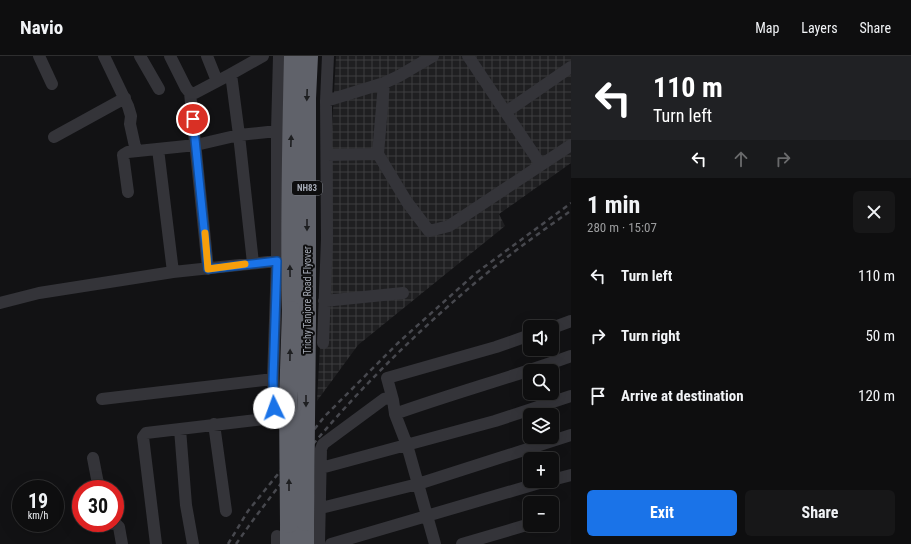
<!DOCTYPE html>
<html lang="en">
<head>
<meta charset="utf-8">
<style>
	body { margin:0; font-family:"Roboto Condensed",sans-serif; background:#171718; color:#f1f3f6; height:100vh; display:flex; flex-direction:column; font-size:15px; white-space:nowrap }
	* { box-sizing:border-box; margin:0 }
	p { font-size:13px; color:#9b9c9e }
	.icon { flex:none; width:22px; height:22px; fill:none; stroke:currentColor; stroke-width:2; stroke-linecap:round; stroke-linejoin:round }
	.map { position:relative; flex:1; overflow:hidden }
	.side { display:flex; flex-direction:column; background:#0e0e0f; width:340px }
	.side>* { flex:none }
	.banner { background:#202124; color:#fff; overflow:hidden }
	.controls { position:absolute; left:523px; top:264px; display:grid; gap:8px }
	.controls a { display:grid; place-items:center; width:36px; height:36px; border-radius:6px; background:#0e0e0f; box-shadow:0 4px 16px #0002,0 0 0 1px #2e2e2f; font-size:20px }
	.speed { position:absolute; left:12px; top:424px; display:flex; gap:8px; font-size:20px; font-weight:700; text-align:center }
	.speed>* { display:grid; place-content:center; width:52px; height:52px; border-radius:50%; background:#0e0e0f; box-shadow:0 4px 16px #0002,0 0 0 1px #2e2e2f; line-height:1 }
	.speed small { font-size:10px; font-weight:400 }
	.speed .limit { border:6px solid #d22; background:#fff; color:#111 }
	.pin { position:absolute; display:grid; place-items:center; width:34px; height:34px; color:#fff; margin:-17px; border:2px solid #fff; border-radius:50%; box-shadow:0 1px 4px #0007 }
	.me { position:absolute; width:44px; margin:-22px; rotate:357deg; stroke-linejoin:round; filter:drop-shadow(0 0 3px #0008) }
	.turn { display:flex; align-items:center; gap:14px; height:84px; padding:0 16px; font-size:18px }
	.turn .icon { width:52px; height:52px; stroke-width:2.5 }
	.turn b { display:block; font-size:28px; line-height:34px }
	.lanes { display:flex; align-items:center; height:38px; padding:0 16px; background:#0003; justify-content:center; gap:20px; direction:ltr }
	.lanes .off { opacity:.35 }
	.round { display:grid; place-items:center; flex:none; width:42px; height:42px; border-radius:6px; background:#171718 }
	.summary { display:flex; align-items:center; justify-content:space-between; height:68px; padding:0 16px }
	h1 { font-size:24px; font-weight:700; line-height:30px }
	.action { display:flex; gap:8px; margin-top:auto; padding:8px 16px }
	.action a { flex:1; height:46px; border-radius:6px; background:#1a73e8; color:#fff; font-size:16px; font-weight:700; line-height:46px; text-align:center }
	.action a+a { background:#171718; color:#f1f3f6 }
	ul { padding:0; list-style:none }
	li { display:flex; align-items:center; gap:12px; height:60px; padding:0 16px }
	li div { flex:1 }
	li b { display:block; font-size:15px }
	li em { font-style:normal }
	header { display:flex; align-items:center; gap:24px; box-sizing:border-box; height:56px; padding:0 20px; background:#0e0e0f; border-bottom:1px solid #2e2e2f }
	header strong { font-size:19px }
	nav { display:flex; gap:22px; margin-inline-start:auto; font-size:14px }
	main { display:flex; flex:1; min-height:0 }
	.map>svg:first-child { display:block }
	.industrial { fill:url(#industrial-grid) }
	.lines { fill:none; stroke-linecap:round; stroke-linejoin:round }
	.minor { stroke:#343439; stroke-width:12 }
	.highway { stroke:#60626a; stroke-width:18 }
	.rail { stroke:#47484e; stroke-width:2.5; stroke-dasharray:5 4; stroke-linecap:butt }
	.highway-bridge { stroke:#60626a; stroke-width:18 }
	.oneway { fill:#1e1f21 }
	.route-casing { stroke:#114b97; stroke-width:10 }
	.route { stroke:#1a73e8; stroke-width:7 }
	.slow { stroke:#f59e0b; stroke-width:7 }
	.labels { text-anchor:middle; dominant-baseline:central; stroke-width:4; stroke-linejoin:round; paint-order:stroke }
	.shield { fill:#0e0e0f; stroke:#777a82; stroke-width:1 }
	.shield-label { font-size:9px; font-weight:bold; fill:#a4a9b4 }
	.street-label { font-size:10px; fill:#a4a9b4; stroke:#0e0e0f }
</style>
</head>
<body>
<header>
<strong>Navio</strong>
<nav><a>Map</a><a>Layers</a><a>Share</a></nav>
</header>
<main>
<div class="map">
<svg width="571" height="488" viewBox="0 0 571 488">
	<defs>
		<pattern id="industrial-grid" width="8" height="8" patternUnits="userSpaceOnUse"><rect width="8" height="8" fill="#1f1f21"/><path d="M0 4h8M4 0v8" fill="none" stroke="#3d3d3f"/></pattern>
	</defs>
	<rect width="100%" height="100%" fill="#121214"/>
	<path class="industrial" d="M336 0H571V107L499 158 505 170 358 289 317 345Z"/>
	<g class="lines">
		<path class="minor" d="M39 0 52 28
			M104 0 128 50 131 60 130 68 136 95
			M140 0 159 33
			M170 0 186 32 190 37H195L231 18 263 0
			M207 0 217 25
			M468 0 541 109
			M231 18 239 79 253 207
			M384 27 378 98 407 146 429 175 449 170 571 89
			M190 37 208 213
			M326 45 384 27 399 20 433 0
			M506 56 571 11
			M54 81 125 42
			M158 93 173 216
			M327 99 378 98
			M128 136 123 99 128 96 196 89 239 79 277 75
			M324 245 403 237
			M0 247 39 237 173 216 277 205
			M552 272 571 265
			M323 287 327 183 326 45 328 0
			M102 343 273 323
			M393 344 387 322 496 291 530 279
			M395 358C454 337 513 321 571 300
			M214 368 226 455
			M180 373 186 449 193 488
			M93 402 99 433
			M321 412 495 365 571 340
			M552 424 571 419
			M321 452 418 428 571 379
			M106 467 116 468 119 471 122 488
			M277 480V488
			M156 488 143 381 146 377 264 363 271 359 274 352 273 323 277 205V75L279 0
			M319 488 321 393 323 388 384 343 389 342 393 344 395 358 407 389 435 488
			M331 488 546 425
			M462 488 530 468"/>
		<path class="highway" d="M291 254C289 169 291 85 293 0
			M307 264V42L309 0
			M305 466V488
			M289 468V488"/>
		<path class="rail" d="M228 488 248 455 325 360 399 286 476 217 571 147
			M236 488C262 451 290 415 320 380 363 330 411 282 461 239 495 209 532 182 569 156"/>
		<path class="highway-bridge" d="M305 466 307 264
			M289 468 288 344 291 254"/>
	</g>
	<defs><path id="oneway-solid" d="M-6-.8H1V-3.2L6.5 0L1 3.2V.8H-6Z"/></defs>
	<g class="oneway">
		<use href="#oneway-solid" transform="translate(307 39) rotate(92)"/>
		<use href="#oneway-solid" transform="translate(291 85) rotate(-88)"/>
		<use href="#oneway-solid" transform="translate(307 169) rotate(90)"/>
		<use href="#oneway-solid" transform="translate(290 215) rotate(-91)"/>
		<use href="#oneway-solid" transform="translate(290 299) rotate(-89)"/>
		<use href="#oneway-solid" transform="translate(306 345) rotate(90)"/>
		<use href="#oneway-solid" transform="translate(289 429) rotate(-90)"/>
	</g>
	<g class="lines">
		<defs>
			<path id="route" d="M193 63 208 213 277 205 273 323 274 352"/>
		</defs>
		<use href="#route" class="route-casing"/>
		<use href="#route" class="route"/>
		<path class="slow" d="M205 177 208 213 245 208"/>
	</g>
	<g class="labels">
		<rect class="shield" x="292" y="125" width="30" height="14" rx="3"/>
		<g class="shield-label">
			<text x="307" y="132">NH83</text>
		</g>
		<g class="street-label">
			<text transform="translate(307 244) rotate(-90)">Trichy Tanjore Road Flyover</text>
		</g>
	</g>
</svg>
<div class="controls">
<a><svg class="icon" aria-label="sound" viewBox="0 0 24 24"><path d="M4 9h4l5-4v14l-5-4H4zM17 9q2 3 0 6"/></svg></a>
<a><svg class="icon" aria-label="search" viewBox="0 0 24 24"><circle cx="10" cy="10" r="6"/><path d="M15 15l6 6"/></svg></a>
<a><svg class="icon" aria-label="layers" viewBox="0 0 24 24"><path d="M12 4l9 5-9 5-9-5zM3 14l9 5 9-5"/></svg></a>
<a>+</a>
<a>−</a>
</div>
<div class="speed"><div>19<small>km/h</small></div><div class="limit">30</div></div>
<div class="pin" style="left:193px;top:63px;background:#d93025"><svg class="icon" aria-label="arrive" viewBox="0 0 24 24"><path d="M6 21V4h12l-3 4 3 4H6"/></svg></div>
<svg class="me" style="left:274px;top:352px" viewBox="-20 -20 40 40"><circle r="19" fill="#fff"/><path d="M0-13L10 11 0 6-10 11z" fill="#1a73e8"/></svg>
</div>
<section class="side">
<div class="banner">
<div class="turn"><svg class="icon" aria-label="left" viewBox="0 0 24 24"><path d="M17 20v-9H6M10 6l-5 5 5 5"/></svg><div><b>110 m</b>Turn left</div></div>
<div class="lanes"><svg class="icon" aria-label="left" viewBox="0 0 24 24"><path d="M17 20v-9H6M10 6l-5 5 5 5"/></svg><svg class="icon off" aria-label="ahead" viewBox="0 0 24 24"><path d="M12 20V5M6 11l6-6 6 6"/></svg><svg class="icon off" aria-label="right" viewBox="0 0 24 24"><path d="M7 20v-9h11M14 6l5 5-5 5"/></svg></div>
</div>
<div class="summary"><div><h1>1 min</h1><p>280 m · 15:07</p></div><a class="round"><svg class="icon" aria-label="close" viewBox="0 0 24 24"><path d="M6 6l12 12M18 6L6 18"/></svg></a></div>
<ul>
<li><svg class="icon" aria-label="left" viewBox="0 0 24 24"><path d="M17 20v-9H6M10 6l-5 5 5 5"/></svg><div><b>Turn left</b></div><em>110 m</em></li>
<li><svg class="icon" aria-label="right" viewBox="0 0 24 24"><path d="M7 20v-9h11M14 6l5 5-5 5"/></svg><div><b>Turn right</b></div><em>50 m</em></li>
<li><svg class="icon" aria-label="arrive" viewBox="0 0 24 24"><path d="M6 21V4h12l-3 4 3 4H6"/></svg><div><b>Arrive at destination</b></div><em>120 m</em></li>
</ul>
<div class="action"><a>Exit</a><a>Share</a></div>
</section>
</main>
</body>
</html>
